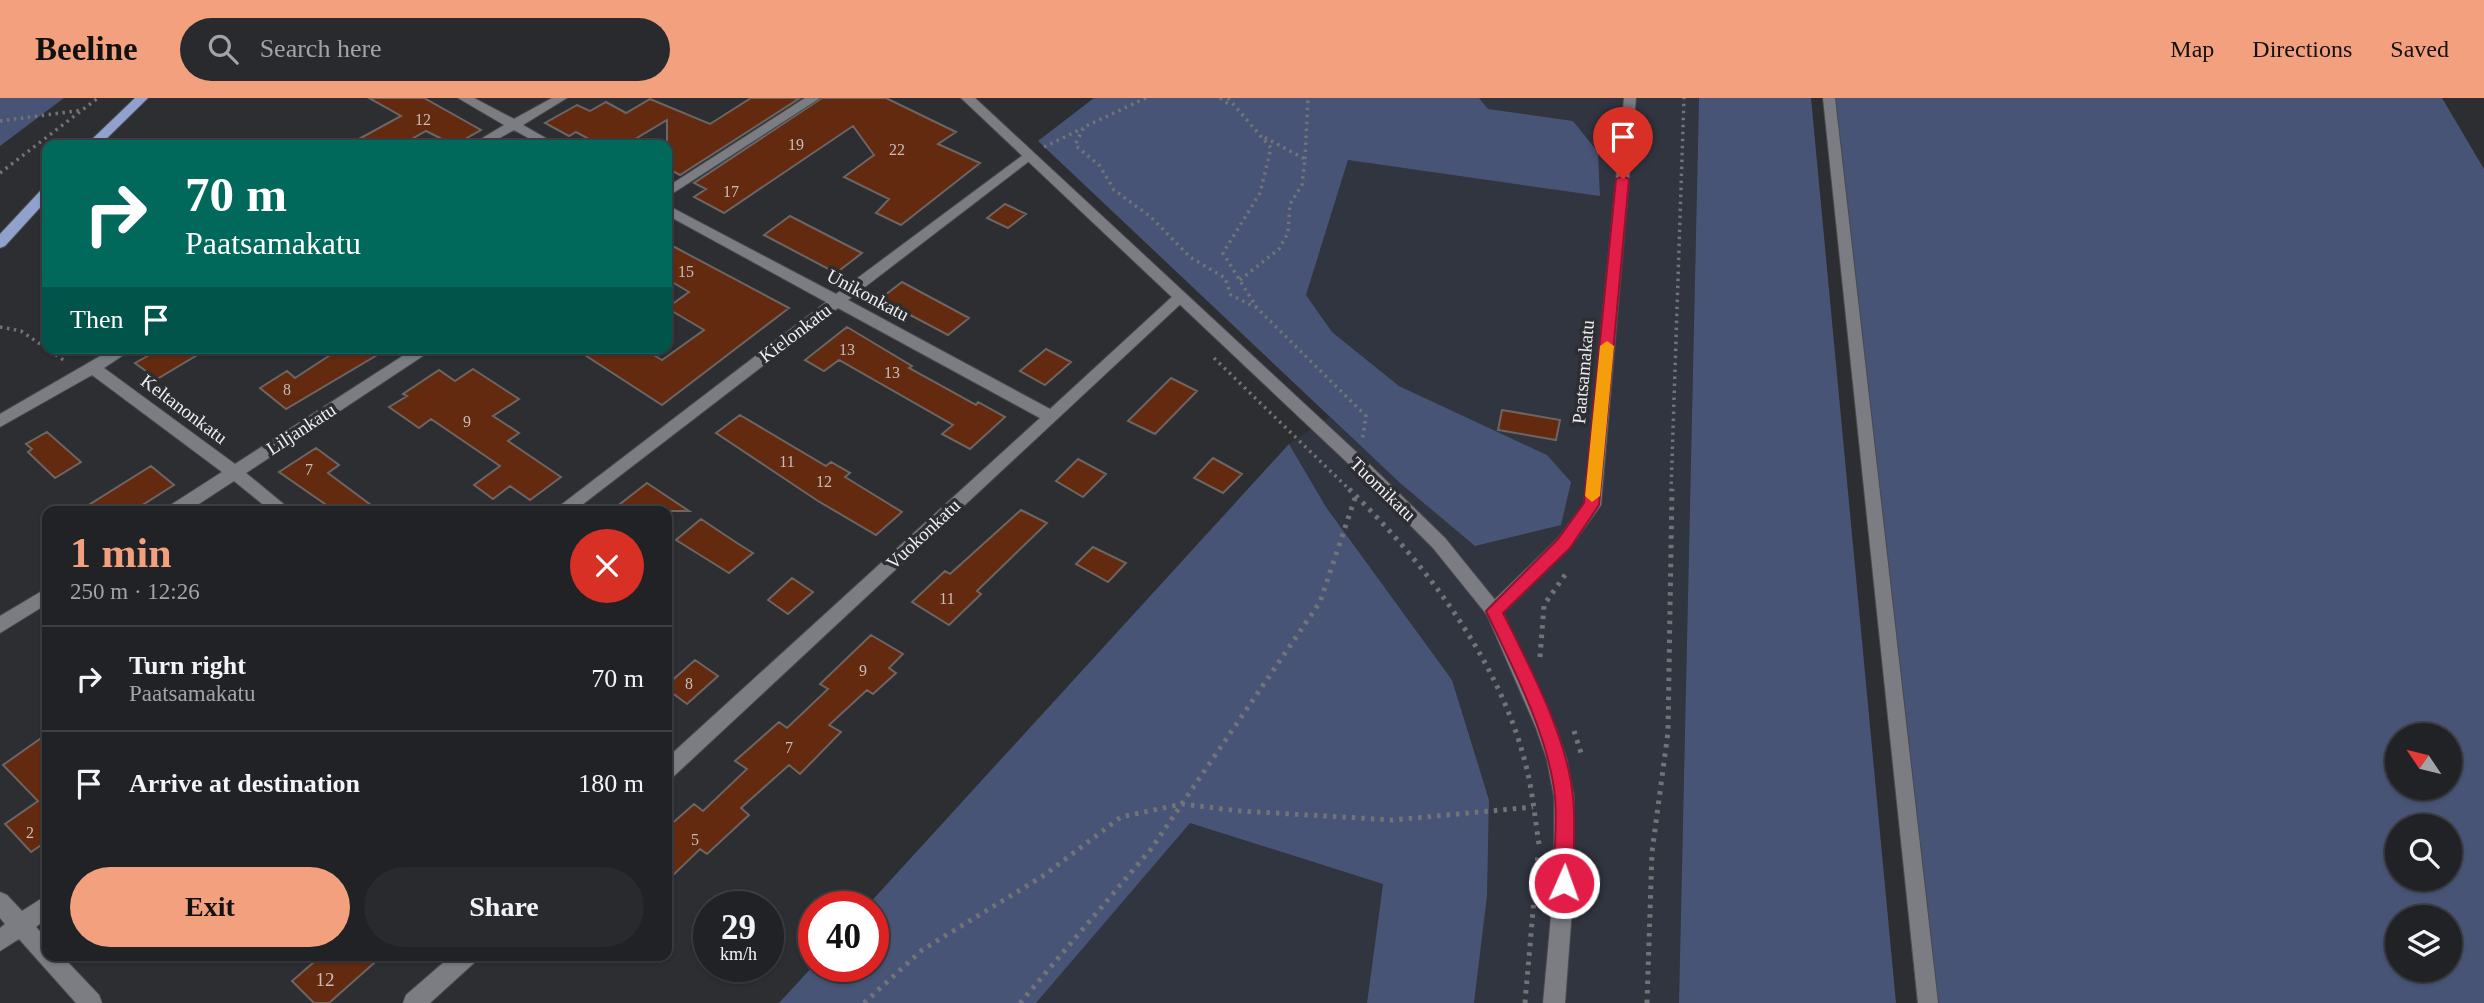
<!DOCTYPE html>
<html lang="en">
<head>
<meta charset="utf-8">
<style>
	body { margin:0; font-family:"Times New Roman",serif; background:#292a2e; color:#f1f3f6; height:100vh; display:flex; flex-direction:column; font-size:26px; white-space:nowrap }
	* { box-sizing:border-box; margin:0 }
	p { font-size:23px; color:#a2a4a7 }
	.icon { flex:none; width:38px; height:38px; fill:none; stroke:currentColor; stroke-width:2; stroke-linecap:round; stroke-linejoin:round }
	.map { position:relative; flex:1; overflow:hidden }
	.details { position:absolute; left:42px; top:408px; width:630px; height:455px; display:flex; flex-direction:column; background:#212226; border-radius:14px; box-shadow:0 2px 5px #0004,0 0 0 2px #3e3f43 }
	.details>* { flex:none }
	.guide { position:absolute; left:42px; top:42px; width:630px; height:214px; border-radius:14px; box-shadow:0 2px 5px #0004,0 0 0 2px #3e3f43; background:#00695c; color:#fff; overflow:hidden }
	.needle { width:46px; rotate:305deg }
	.fabs { position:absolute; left:2385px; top:625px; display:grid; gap:14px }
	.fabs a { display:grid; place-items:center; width:77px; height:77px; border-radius:50%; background:#212226; box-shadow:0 2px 5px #0004,0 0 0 2px #3e3f43; font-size:35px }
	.speed { position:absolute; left:693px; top:793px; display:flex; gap:14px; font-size:35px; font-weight:700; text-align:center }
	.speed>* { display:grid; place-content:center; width:91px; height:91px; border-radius:50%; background:#212226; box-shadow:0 2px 5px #0004,0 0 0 2px #3e3f43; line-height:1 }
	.speed small { font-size:18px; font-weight:400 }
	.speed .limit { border:10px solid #d22; background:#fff; color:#111 }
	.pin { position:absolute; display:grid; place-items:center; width:60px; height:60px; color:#fff; margin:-72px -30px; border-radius:50% 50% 50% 0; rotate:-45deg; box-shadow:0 0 7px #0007 }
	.pin .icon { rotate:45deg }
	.me { position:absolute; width:77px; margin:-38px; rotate:2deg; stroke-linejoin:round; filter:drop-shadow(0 0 5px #0008) }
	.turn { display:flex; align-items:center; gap:24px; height:147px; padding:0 28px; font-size:32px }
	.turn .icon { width:91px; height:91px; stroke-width:2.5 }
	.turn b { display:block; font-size:49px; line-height:60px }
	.then { display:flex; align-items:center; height:66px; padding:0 28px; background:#0003; gap:14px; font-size:26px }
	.round { display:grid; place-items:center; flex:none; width:74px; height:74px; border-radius:37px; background:#292a2e }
	.summary { display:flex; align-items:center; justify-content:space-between; height:119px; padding:0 28px }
	h1 { font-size:42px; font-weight:600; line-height:52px; color:#f2a07e }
	.primary-button { display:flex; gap:14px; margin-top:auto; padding:14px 28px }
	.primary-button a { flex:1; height:80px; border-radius:42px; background:#f2a07e; color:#111; font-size:28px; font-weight:600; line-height:80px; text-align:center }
	.primary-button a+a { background:#292a2e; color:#f1f3f6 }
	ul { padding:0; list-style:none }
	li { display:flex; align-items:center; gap:21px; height:105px; padding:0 28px; border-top:2px solid #3e3f43 }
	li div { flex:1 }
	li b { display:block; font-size:26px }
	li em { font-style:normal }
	header { display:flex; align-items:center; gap:42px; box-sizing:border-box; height:98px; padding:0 35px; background:#f2a07e; color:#111 }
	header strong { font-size:33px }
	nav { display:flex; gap:38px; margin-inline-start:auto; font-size:24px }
	.search { width:490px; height:63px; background:#292a2e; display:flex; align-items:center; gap:18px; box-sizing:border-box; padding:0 24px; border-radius:38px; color:#a2a4a7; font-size:26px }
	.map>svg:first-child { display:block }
	.built { fill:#31353f }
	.green { fill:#475476; fill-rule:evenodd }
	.building { fill:#632a0f; stroke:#6c6563; stroke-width:2 }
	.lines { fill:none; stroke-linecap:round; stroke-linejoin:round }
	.service-casing { stroke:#484a4e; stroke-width:2 }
	.minor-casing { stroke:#484a4e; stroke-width:2 }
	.tertiary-casing { stroke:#484a4e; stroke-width:2 }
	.primary-casing { stroke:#484a4e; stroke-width:2 }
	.path-far1 { stroke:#717376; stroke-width:3.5; stroke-dasharray:2.5 4.5; stroke-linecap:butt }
	.path { stroke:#717376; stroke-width:5; stroke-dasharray:3.5 6; stroke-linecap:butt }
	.service { fill:#7b7d83; fill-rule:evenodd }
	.minor { fill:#7b7d83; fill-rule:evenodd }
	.tertiary { fill:#7b7d83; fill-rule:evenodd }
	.primary { fill:#8fa1cc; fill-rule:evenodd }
	.route { fill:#e11d48; stroke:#92132f; stroke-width:2 }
	.slow { fill:#f59e0b }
	.labels { text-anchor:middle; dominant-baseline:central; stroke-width:7; stroke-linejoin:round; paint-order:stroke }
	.number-label { font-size:16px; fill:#cabdb8 }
	.street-label { font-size:19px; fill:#edeef1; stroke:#2c2e32 }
	.near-number-label { font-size:19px; fill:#cabdb8 }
</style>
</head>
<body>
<header>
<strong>Beeline</strong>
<div class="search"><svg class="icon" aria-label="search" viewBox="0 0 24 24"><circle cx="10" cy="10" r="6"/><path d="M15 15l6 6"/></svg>Search here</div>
<nav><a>Map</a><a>Directions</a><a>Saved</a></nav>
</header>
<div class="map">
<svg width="2484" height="905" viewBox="0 0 2484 905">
	<rect width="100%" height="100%" fill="#2c2e32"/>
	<path class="built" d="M1479 0H1699L1679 905H1474L1487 798 1489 702 1452 582 1326 409 1289 346 1329 319 1400 385 1425 404 1547 357 1399 288 1332 234 1306 197 1348 62 1600 97 1598 54 1573 23 1488 11Z
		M1189 725 1383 786 1367 905H1036Z"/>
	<path class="green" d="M0 0H64L0 48Z
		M1094 0H1479L1488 11 1573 23 1598 54 1600 98 1348 62 1306 197 1332 234 1399 288 1547 357 1571 384 1561 427 1475 448 1400 385 1038 43Z
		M1699 0H1811L1896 905H1679Z
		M1825 0H2442L2484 71V905H1917ZM2398 637H2450V690H2398ZM2398 728H2450V780H2398ZM2398 819H2450V872H2398Z
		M1289 346 1326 409 1452 582 1489 702 1487 798 1474 905H1367L1383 786 1190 725 1036 905H779L814 867 873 868V808H867Z"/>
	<path class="building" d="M369 0H424L481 32 454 47 426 33 401 47H348L401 18Z
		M751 0H800L680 77 667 70V22L625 47H600L576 34 569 38 545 25 577 7 590 13 606 4 626 15 650 1 710 26Z
		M822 0H886L956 34 938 46 980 65 901 127 876 115 889 101 844 79 874 57 853 28 724 115 694 99 706 91 694 85Z
		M1005 106 1026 116 1008 130 987 120Z
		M790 118 860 154 862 155 836 175 764 137Z
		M667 145 789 210 662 307 574 250H642L662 262 704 232 667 210 689 194 667 181Z
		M902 184 969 220 948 237 880 201Z
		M847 229 912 268 909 270 976 307 978 304 1005 319 970 351 942 336 953 327 839 262 824 273 805 262Z
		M162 250H209L157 281 135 265Z
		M341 250H389L286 311 260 290 287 273 295 280Z
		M1046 251 1071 264 1045 287 1020 273Z
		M473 271 519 301 493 318 519 335 508 343 561 379 530 402 510 388 493 401 474 387 500 368 431 321 419 330 389 309 407 298 403 296 439 272 455 283Z
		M1171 280 1197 293 1155 336 1128 323Z
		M1502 312 1560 322 1556 342 1498 332Z
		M740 317 826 368 831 364 850 375 845 379 902 414 876 437 818 403 716 335Z
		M47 334 81 364 55 380 28 354 32 351 26 346Z
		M316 350 339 367 328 375 379 413H335L279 374Z
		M1213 360 1242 376 1223 395 1194 380Z
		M1078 361 1106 376 1083 399 1056 383Z
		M151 368 174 387 133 413H79Z
		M647 385 689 413H611Z
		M1021 412 1047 425 977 493 981 496 949 527 912 504 945 473 950 476Z
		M701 421 737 445 753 455 729 475 676 442Z
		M1093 449 1126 465 1108 484 1076 466Z
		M792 480 813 494 788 516 768 502Z
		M871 537 903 556 889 570 896 575 873 596 867 592 829 627 841 634 800 676 789 667 741 710 749 717 707 756 700 751 667 783V730L694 706 703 713 747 671 735 663 779 624 787 630 828 591 820 586Z
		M695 562 718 578 687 606 667 591V587Z
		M47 636V743L31 754 5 726 38 703 3 667Z
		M321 858H382L329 905H314L292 883Z"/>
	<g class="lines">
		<defs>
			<path id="service" d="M1823 0H1835L1938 905H1918Z"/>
			<path id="minor" d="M458 0H474L514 21 552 0H567L523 27 558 47H541L514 32 487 47H471L504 27Z
				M805 0H820L667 99V89Z
				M1624 0H1636L1601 407 1570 450 1500 518H1488L1485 513 1488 508 1558 440 1584 406Z
				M1027 54 1034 58 1032 61 848 202 1050 311 1174 197H1184L1186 201 674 678 667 681V660L1040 320 838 210 574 413H553L826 204 667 117V107L836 196Z
				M114 250H134L104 270 235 366 415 250H435L246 375 292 413H271L234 383 188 413H166L169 408 222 374 92 277 0 329V316Z
				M47 490V506L0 535V518Z
				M0 794 7 797 22 813 47 797V820L36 829 47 841V858H62L99 897 102 905H76L19 841 0 853V830L5 826 0 820Z
				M451 858H477L474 865 430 905H403L406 897Z"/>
			<path id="tertiary" d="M961 0H975L1365 362 1445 440 1500 508 1556 630 1567 662 1574 699V785L1565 905H1543L1554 785V699L1547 662 1536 630 1487 517 1433 450 1353 370Z"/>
			<path id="primary" d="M135 0H148L100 47H86Z
				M47 90V102L5 148 0 150V136L42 91Z"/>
		</defs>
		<use href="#service" class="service-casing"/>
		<use href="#minor" class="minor-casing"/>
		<use href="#tertiary" class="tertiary-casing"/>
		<use href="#primary" class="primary-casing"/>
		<path class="path-far1" d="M1146 0 1084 29 1075 47 1100 68 1114 92 1151 119 1190 159 1225 180 1231 197 1257 210
			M1220 0 1230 7
			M1228 0 1271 50 1260 95 1223 155 1257 210 1366 318 1362 343
			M0 23 83 12
			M1044 49 1083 30
			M1305 61 1308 0
			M0 75 98 0
			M1240 182 1279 151 1288 135 1290 106 1302 87 1305 61 1264 39
			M0 229 21 233 65 263
			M1214 260 1351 393
			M1671 393 1684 0"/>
		<path class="path" d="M1349 391C1426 466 1502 565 1527 672 1533 696 1535 722 1539 746
			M1540 559 1544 507 1567 474
			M1574 633 1581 655
			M864 905 922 852 1043 778 1121 719 1182 706 1240 713 1393 722 1533 709
			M1020 905 1151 751 1320 504 1355 400
			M1525 905 1538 755
			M1647 905 1652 754 1668 634 1672 391"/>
		<use href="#service" class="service"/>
		<use href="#minor" class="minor"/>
		<use href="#tertiary" class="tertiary"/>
		<use href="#primary" class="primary"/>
	</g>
	<path class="route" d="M1623 78 1629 81 1599 407 1570 450 1503 515C1529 567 1568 641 1573 699 1576 727 1573 757 1573 785L1571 791 1564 794 1557 791 1554 785C1554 757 1557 727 1555 699 1549 638 1512 568 1486 513L1558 441 1584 405 1616 81Z"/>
	<path class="slow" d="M1607 243 1614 248 1600 398 1592 404 1585 398 1600 248Z"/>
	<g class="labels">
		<g class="number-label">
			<text x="423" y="21">12</text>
			<text x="796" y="46">19</text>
			<text x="897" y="51">22</text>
			<text x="731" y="93">17</text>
			<text x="686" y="173">15</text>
			<text x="847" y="251">13</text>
			<text x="892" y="274">13</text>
			<text x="287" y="291">8</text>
			<text x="467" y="323">9</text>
			<text x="787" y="363">11</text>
			<text x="309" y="371">7</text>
			<text x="824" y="383">12</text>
			<text x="947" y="500">11</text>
			<text x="863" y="572">9</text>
			<text x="689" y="585">8</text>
			<text x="789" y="649">7</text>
			<text x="30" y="734">2</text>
			<text x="695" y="741">5</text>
		</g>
		<g class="street-label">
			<text transform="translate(868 197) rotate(28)">Unikonkatu</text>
			<text transform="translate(795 235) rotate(-37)">Kielonkatu</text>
			<text transform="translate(1583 274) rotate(-85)">Paatsamakatu</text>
			<text transform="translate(184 311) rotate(37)">Keltanonkatu</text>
			<text transform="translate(301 331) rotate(-33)">Liljankatu</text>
			<text transform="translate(1383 391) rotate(44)">Tuomikatu</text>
			<text transform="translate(923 436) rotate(-43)">Vuokonkatu</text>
		</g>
		<g class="near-number-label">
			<text x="325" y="881">12</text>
		</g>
	</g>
</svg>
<div class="fabs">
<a><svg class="needle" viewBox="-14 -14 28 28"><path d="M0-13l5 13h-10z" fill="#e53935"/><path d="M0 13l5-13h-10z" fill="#a2a4a7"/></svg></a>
<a><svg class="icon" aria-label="search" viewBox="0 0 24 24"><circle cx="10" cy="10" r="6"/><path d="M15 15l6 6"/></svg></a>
<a><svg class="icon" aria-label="layers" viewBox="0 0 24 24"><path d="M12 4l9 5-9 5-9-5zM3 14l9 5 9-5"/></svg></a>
</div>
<div class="speed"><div>29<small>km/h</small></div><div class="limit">40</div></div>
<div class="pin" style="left:1623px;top:81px;background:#d93025"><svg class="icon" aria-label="arrive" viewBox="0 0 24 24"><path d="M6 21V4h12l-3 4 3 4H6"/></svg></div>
<svg class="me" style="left:1564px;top:785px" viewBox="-20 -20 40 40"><circle r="17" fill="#e11d48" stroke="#fff" stroke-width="3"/><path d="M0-11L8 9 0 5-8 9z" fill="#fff"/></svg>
<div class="guide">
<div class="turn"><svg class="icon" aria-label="right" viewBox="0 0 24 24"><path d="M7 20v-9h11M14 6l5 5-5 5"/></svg><div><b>70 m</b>Paatsamakatu</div></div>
<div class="then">Then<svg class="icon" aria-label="arrive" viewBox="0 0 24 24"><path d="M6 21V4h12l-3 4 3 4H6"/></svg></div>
</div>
<section class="details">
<div class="summary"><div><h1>1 min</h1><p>250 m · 12:26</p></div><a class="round" style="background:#d93025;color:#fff"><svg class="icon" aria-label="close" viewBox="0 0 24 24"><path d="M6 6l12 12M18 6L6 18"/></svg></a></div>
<ul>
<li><svg class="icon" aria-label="right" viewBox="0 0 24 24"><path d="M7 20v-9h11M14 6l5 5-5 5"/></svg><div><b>Turn right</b><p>Paatsamakatu</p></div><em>70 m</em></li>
<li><svg class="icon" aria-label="arrive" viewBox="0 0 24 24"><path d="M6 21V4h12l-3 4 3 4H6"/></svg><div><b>Arrive at destination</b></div><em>180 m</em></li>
</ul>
<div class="primary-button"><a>Exit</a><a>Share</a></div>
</section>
</div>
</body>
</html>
